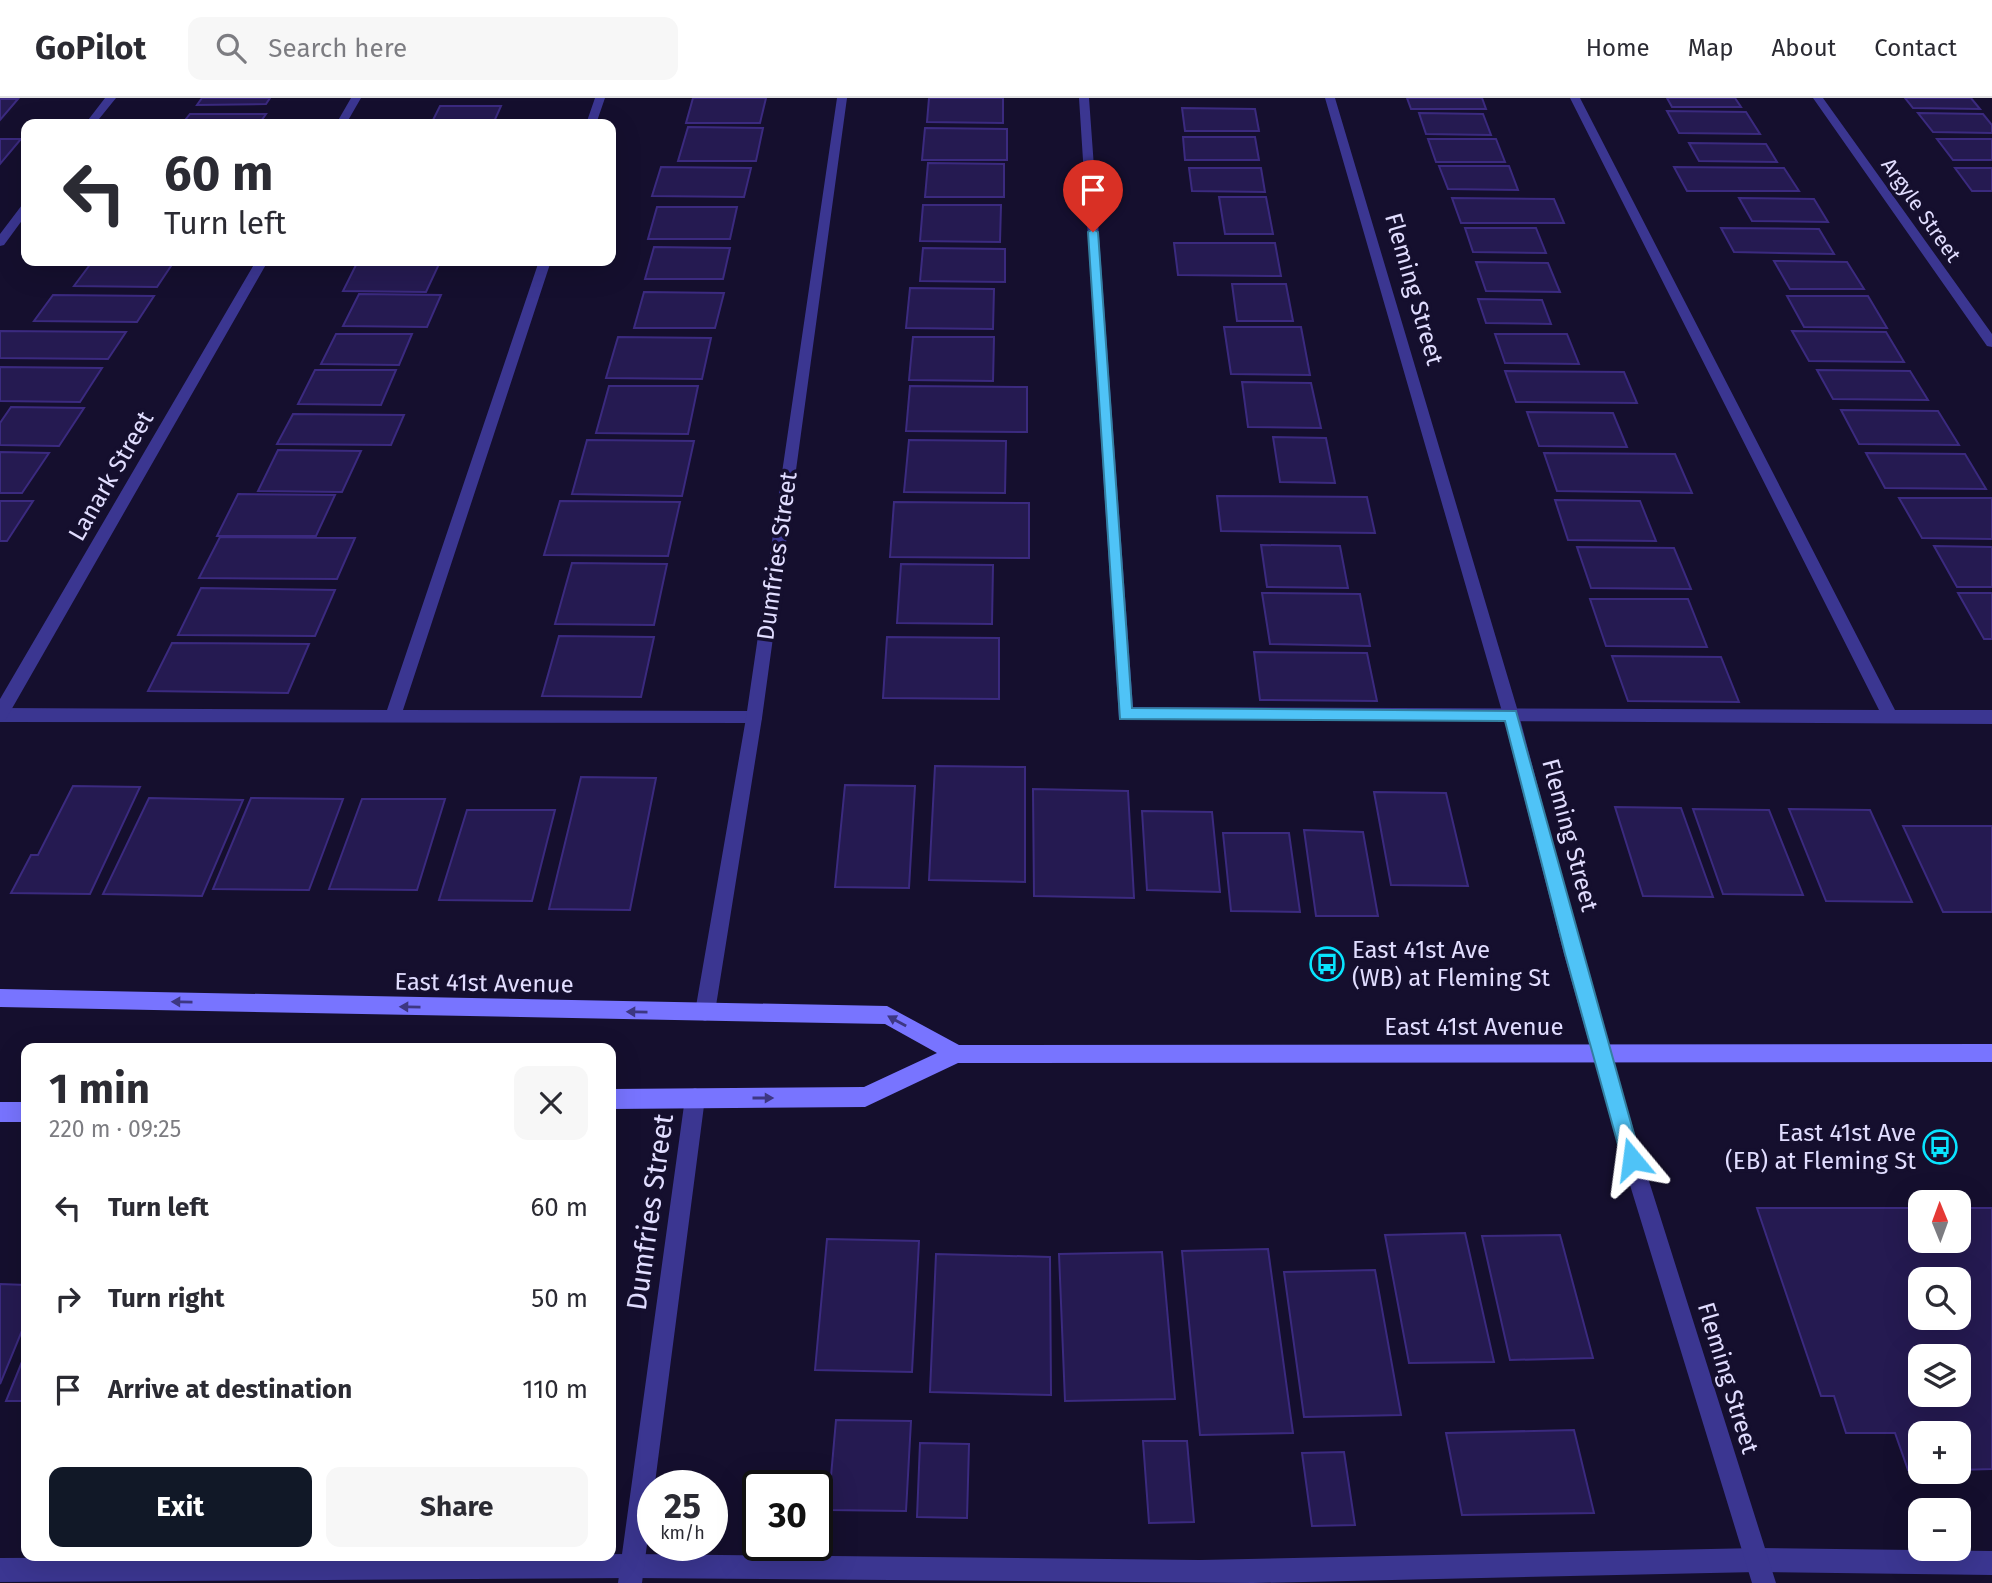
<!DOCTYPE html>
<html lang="en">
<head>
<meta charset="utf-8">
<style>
	body { margin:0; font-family:"Fira Sans",sans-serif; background:#f7f7f7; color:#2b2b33; height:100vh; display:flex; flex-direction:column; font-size:26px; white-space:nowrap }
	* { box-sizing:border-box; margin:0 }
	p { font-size:23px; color:#7c7c81 }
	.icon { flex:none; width:38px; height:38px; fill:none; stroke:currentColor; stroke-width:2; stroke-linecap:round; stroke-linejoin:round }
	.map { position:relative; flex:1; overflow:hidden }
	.details { position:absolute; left:21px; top:945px; width:595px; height:518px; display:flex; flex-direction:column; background:#fff; border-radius:14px; box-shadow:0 7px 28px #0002 }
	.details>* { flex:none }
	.hud { position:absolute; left:21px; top:21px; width:595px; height:147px; border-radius:14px; box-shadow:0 7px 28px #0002; background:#fff; color:#2b2b33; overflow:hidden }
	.needle { width:46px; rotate:359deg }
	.fabs { position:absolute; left:1908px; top:1092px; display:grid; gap:14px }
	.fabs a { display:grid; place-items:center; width:63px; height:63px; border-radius:14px; background:#fff; box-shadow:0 7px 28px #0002; font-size:35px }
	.speed { position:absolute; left:637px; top:1372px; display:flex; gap:14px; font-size:35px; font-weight:700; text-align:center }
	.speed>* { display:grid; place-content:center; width:91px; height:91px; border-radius:50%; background:#fff; box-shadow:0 7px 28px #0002; line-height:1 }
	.speed small { font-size:18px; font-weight:400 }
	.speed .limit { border:4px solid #111; border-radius:10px; background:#fff; color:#111 }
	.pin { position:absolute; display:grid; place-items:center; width:60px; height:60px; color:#fff; margin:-72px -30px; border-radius:50% 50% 50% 0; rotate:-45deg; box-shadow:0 0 7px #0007 }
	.pin .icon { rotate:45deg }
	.me { position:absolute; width:77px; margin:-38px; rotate:344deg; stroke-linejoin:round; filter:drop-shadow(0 0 5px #0008) }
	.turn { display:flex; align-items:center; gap:24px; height:147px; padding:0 28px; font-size:32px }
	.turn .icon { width:91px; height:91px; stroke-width:2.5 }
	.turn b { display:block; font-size:49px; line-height:60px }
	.round { display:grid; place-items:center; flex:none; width:74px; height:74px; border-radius:14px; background:#f7f7f7 }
	.headline { display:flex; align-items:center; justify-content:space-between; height:119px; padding:0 28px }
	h1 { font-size:42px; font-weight:700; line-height:52px }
	.action { display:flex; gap:14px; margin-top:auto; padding:14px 28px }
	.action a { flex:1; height:80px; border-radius:14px; background:#111827; color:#fff; font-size:28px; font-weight:700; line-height:80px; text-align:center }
	.action a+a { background:#f7f7f7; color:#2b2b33 }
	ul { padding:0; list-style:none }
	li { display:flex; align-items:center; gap:21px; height:91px; padding:0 28px }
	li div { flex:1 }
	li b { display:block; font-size:26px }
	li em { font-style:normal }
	header { display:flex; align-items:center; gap:42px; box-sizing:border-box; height:98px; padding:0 35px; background:#fff; border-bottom:2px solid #e1e1e2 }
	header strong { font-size:33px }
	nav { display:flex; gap:38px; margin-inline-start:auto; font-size:24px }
	.search { width:490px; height:63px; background:#f7f7f7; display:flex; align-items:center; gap:18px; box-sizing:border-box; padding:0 24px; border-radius:14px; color:#7c7c81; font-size:26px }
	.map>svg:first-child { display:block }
	.building { fill:#251a51; stroke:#3b2a7f; stroke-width:2; fill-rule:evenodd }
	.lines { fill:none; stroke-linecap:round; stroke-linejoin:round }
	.service { fill:#3b3691; fill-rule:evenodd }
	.minor { fill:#3b3691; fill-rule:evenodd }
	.secondary { fill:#7874ff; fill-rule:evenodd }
	.oneway { fill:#3d3782 }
	.route { fill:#4fc3f7; stroke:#337fa1; stroke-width:2 }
	.labels { text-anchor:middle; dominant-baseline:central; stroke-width:7; stroke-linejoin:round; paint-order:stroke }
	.far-street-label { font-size:21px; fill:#e1ddff; stroke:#150f2e }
	.street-label { font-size:24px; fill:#e1ddff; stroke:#150f2e }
	.poi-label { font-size:24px; fill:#e1ddff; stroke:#150f2e; text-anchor:start }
	.near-street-label { font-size:28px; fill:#e1ddff; stroke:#150f2e }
</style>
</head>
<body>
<header>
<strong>GoPilot</strong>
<div class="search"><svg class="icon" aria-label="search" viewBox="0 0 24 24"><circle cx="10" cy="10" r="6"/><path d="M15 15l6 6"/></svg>Search here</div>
<nav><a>Home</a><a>Map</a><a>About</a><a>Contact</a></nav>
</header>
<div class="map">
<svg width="1992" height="1485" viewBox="0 0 1992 1485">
	<rect width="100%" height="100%" fill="#150f2e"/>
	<path class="building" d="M202 0H270L266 6 197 7Z
		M693 0H766L760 25H686Z
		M929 0H1003V25L927 24Z
		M1407 0H1482L1486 11H1411Z
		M1667 0H1735L1741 9H1672Z
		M1905 0H1971L1980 11 1913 10Z
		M0 1H18L0 22Z
		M440 8H501L493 26H431Z
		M1182 10 1255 11 1259 33H1185Z
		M1667 13 1746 14 1760 36 1679 35Z
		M1419 15 1483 16 1491 37 1426 36Z
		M1918 15 1983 16 1992 27V35L1933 34Z
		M190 16H266L259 26H182Z
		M688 29 763 30 756 63H678Z
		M925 30 1007 31V62H922Z
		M1183 39H1255L1259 62H1185Z
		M0 41H21L0 66Z
		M1428 41H1496L1505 64H1436Z
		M1937 41H1992V62H1953Z
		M1689 45 1766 46 1777 64 1699 63Z
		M928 65 1004 66V99H925Z
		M1439 68H1509L1518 92 1448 91Z
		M661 69 751 70 744 99 652 98Z
		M1674 69 1784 70 1799 93H1687Z
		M1189 70H1261L1265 94 1192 93Z
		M1955 70H1992V93H1972Z
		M1219 99H1266L1273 136H1225Z
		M1452 100 1554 101 1564 125H1461Z
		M1739 100 1814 101 1828 124 1752 123Z
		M923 107H1001L1000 144 920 143Z
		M657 109H737L730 141H648Z
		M1465 130H1536L1546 155 1473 154Z
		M1721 130 1819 131 1834 156 1734 154Z
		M1174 145H1275L1281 178 1178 177Z
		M654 149 730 150 723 181H645Z
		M923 150 1005 151V184L920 183Z
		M358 163 440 164 426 194 343 193Z
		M1774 163 1847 164 1864 191H1790Z
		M92 164 173 165 157 189 74 188Z
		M1476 164 1548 165 1560 194 1486 193Z
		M1232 186H1286L1293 223H1237Z
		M910 190 994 191 993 231 906 230Z
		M644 194 724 195 715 230H634Z
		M359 196 441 197 427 229 343 228Z
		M53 197 154 198 137 224 34 223Z
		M1787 198H1868L1887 230 1804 229Z
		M1478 201 1542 202 1551 226 1486 225Z
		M1224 229H1301L1310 277 1231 276Z
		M0 233 126 234 108 261 0 260Z
		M1792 233 1886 234 1904 264 1809 263Z
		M336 236H412L399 267 321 266Z
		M1495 236H1567L1579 266 1505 265Z
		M618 239 711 240 702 281 606 280Z
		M913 239H994L993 283 909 282Z
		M0 269 102 270 80 304 0 303Z
		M315 272H396L381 307 298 306Z
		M1817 272 1910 273 1928 302 1833 301Z
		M1505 273 1624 274 1637 305 1516 304Z
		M1242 284 1311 285 1321 330 1248 329Z
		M609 288H698L688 336 596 335Z
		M910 288 1027 289V334L906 333Z
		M11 309 84 310 59 348 0 347V325Z
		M1841 312 1938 313 1959 347 1859 346Z
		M1527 314 1613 315 1627 349 1539 348Z
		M293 316 404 317 391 347 277 346Z
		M1273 339 1326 340 1335 385 1280 384Z
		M587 342 694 343 682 398 572 396Z
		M909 342 1006 343 1005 395 904 394Z
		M278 352 361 353 342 394 258 393Z
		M0 354 49 355 22 395H0Z
		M1544 355 1675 356 1692 395 1557 393Z
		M1866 355 1965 356 1986 391 1885 390Z
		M238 396 335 397 316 438H217Z
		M1217 398 1367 399 1375 435 1221 433Z
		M1899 400H1992V441L1922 440Z
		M1555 402 1640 403 1656 443 1568 442Z
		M0 403H33L7 443H0Z
		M560 403 680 404 668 458 544 457Z
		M894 404 1029 405V460L890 459Z
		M220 439 355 440 337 481 199 480Z
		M1261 447 1340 448 1348 490 1267 489Z
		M1934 448 1992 449V489H1957Z
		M1577 449 1674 450 1691 491 1591 490Z
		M572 465 667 466 654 527 555 526Z
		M901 466 993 467 992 526 897 525Z
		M201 490 335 492 315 538 178 537Z
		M1262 495 1360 496 1370 548 1270 546Z
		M1958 495H1992V541H1984Z
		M1590 501H1688L1707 549 1606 548Z
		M559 538 654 539 641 599 542 598Z
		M887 539 999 540V601L883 600Z
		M172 545 309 546 288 595 148 593Z
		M1254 554 1367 555 1377 603 1260 602Z
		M1612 558 1721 559 1739 604 1628 603Z
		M935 668 1025 669V784L929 782Z
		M581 679 656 680 630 812 549 811Z
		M845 687 915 688 909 790 835 789Z
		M73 688 140 689 90 796 11 795 31 757H38Z
		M1033 691 1128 693 1134 800 1034 798Z
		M1374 694 1446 695 1468 788 1391 787Z
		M149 700 243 702 202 798 103 796Z
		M251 700 343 701 309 792 213 791Z
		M362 701H445L417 792 329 791Z
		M1615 709 1681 710 1713 799 1643 798Z
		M1693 711 1769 712 1803 797 1723 796Z
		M1789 711 1870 712 1912 804 1826 803Z
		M467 712H555L532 803 439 802Z
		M1142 713 1212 714 1220 794 1147 792Z
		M1903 728H1992V814H1943Z
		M1304 732 1363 734 1378 818H1316Z
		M1223 735H1289L1300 814 1231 813Z
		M1757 1110H1920V1143H1958V1110H1992V1371L1958 1372V1335H1920V1372H1908L1895 1335H1846L1834 1298H1821ZM1920 1181H1958V1220H1920ZM1920 1258H1958V1297H1920Z
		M1465 1135 1494 1264 1409 1265 1385 1137Z
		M1560 1137 1593 1260 1510 1262 1482 1138Z
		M827 1141 919 1143 912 1274 815 1272Z
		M1268 1151 1293 1335 1200 1337 1182 1153Z
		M1162 1154 1175 1301 1065 1303 1059 1156Z
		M936 1156 1050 1159 1051 1297 930 1294Z
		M1375 1172 1401 1317 1304 1319 1284 1174Z
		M0 1186 26 1187V1223L0 1286Z
		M26 1254V1303H6Z
		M836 1322 911 1323 906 1413 828 1412Z
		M1574 1332 1594 1415 1462 1417 1446 1335Z
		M1143 1343H1187L1194 1424 1149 1425Z
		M920 1345 969 1346 967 1420 917 1419Z
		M1344 1354 1355 1427 1312 1428 1302 1355Z"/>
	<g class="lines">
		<path class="service" d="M105 0H116L95 26H85Z
			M595 0H605L596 26H586Z
			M1079 0H1089L1133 609 1879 612 1570 0H1580L1895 612H1992V626L1119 621Z
			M26 106V117L4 147 0 148V136L22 107Z
			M539 163H551L403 612 754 613 760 615 762 620 760 625 0 624V610L387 612Z
			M1757 1450 1992 1453V1477L1757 1474 1253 1485 633 1480 0 1484V1460L633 1456 1200 1462Z"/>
		<path class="minor" d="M351 0H361L346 26H336Z
			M837 0H847L762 620 715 914 712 920 705 923 698 920 695 914 746 620Z
			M1325 0H1335L1519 617 1582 856 1642 1061 1776 1485H1752L1622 1061 1564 856 1503 617Z
			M1813 0H1823L1992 236V249L1987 248Z
			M256 163H268L6 621 0 623V601Z
			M695 990 702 993 705 1000 642 1485H618L685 1000 688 993Z"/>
		<path class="secondary" d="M0 891 887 908 959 947 1992 946V964L958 965 865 1009 611 1011V991L864 989 937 955 885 926 0 909Z
			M0 1004H26V1024H0Z"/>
	</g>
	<defs><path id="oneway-solid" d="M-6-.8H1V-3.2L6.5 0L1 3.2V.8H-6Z" transform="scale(1.75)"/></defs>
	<g class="oneway">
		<use href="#oneway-solid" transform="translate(182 904) rotate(-179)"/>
		<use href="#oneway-solid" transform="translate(410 909) rotate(-179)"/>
		<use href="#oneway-solid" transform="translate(637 914) rotate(-179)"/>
		<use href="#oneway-solid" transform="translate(897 923) rotate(-151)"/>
		<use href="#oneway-solid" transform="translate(763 1000)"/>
	</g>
	<path class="route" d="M1093 131 1098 134 1132 610 1516 613 1641 1061 1638 1068 1632 1070 1625 1068 1622 1061 1565 856 1505 623 1120 621 1088 134Z"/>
	<defs>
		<symbol id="bus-ring" viewBox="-11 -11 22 22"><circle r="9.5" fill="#150f2e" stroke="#09e4ff" stroke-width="1.5"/><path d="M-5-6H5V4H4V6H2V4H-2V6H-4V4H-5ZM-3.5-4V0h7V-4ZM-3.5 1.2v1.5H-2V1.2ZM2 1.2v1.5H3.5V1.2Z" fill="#09e4ff"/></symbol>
	</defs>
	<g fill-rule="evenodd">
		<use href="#bus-ring" x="1308" y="847" width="38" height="38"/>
		<use href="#bus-ring" x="1921" y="1030" width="38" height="38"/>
	</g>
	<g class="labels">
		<g class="far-street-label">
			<text transform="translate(1921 112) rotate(55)">Argyle Street</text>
		</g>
		<g class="street-label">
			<text transform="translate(1414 191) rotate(74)">Fleming Street</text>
			<text transform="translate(111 378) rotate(-60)">Lanark Street</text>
			<text transform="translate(777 458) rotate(-82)">Dumfries Street</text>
			<text transform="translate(1570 737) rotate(75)">Fleming Street</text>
			<text transform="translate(484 885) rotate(1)">East 41st Avenue</text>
			<text x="1474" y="929">East 41st Avenue</text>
			<text transform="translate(1728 1280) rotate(73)">Fleming Street</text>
		</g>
		<g class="poi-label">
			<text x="1352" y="852">East 41st Ave<tspan x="1352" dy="28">(WB) at Fleming St</tspan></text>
			<text x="1916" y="1035" text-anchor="end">East 41st Ave<tspan x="1916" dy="28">(EB) at Fleming St</tspan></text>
		</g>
		<g class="near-street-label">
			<text transform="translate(650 1114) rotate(-82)">Dumfries Street</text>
		</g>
	</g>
</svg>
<div class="fabs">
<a><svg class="needle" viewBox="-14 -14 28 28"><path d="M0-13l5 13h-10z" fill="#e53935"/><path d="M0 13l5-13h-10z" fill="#7c7c81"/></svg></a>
<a><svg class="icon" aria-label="search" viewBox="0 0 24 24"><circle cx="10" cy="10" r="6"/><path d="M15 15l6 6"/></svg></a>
<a><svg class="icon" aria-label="layers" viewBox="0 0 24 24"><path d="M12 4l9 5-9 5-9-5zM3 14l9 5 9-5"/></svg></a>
<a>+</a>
<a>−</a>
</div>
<div class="speed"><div>25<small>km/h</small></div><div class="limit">30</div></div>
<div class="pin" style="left:1093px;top:134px;background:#d93025"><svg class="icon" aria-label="arrive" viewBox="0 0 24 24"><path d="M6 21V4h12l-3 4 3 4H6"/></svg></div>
<svg class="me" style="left:1632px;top:1061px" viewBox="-20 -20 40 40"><path d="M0-17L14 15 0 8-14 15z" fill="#4fc3f7" stroke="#fff" stroke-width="4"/></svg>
<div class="hud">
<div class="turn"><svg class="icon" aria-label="left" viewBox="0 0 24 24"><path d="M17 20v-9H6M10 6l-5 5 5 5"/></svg><div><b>60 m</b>Turn left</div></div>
</div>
<section class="details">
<div class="headline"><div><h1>1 min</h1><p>220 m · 09:25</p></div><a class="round"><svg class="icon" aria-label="close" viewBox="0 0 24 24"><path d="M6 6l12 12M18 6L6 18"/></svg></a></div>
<ul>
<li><svg class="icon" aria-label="left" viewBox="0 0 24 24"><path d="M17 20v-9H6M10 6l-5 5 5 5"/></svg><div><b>Turn left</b></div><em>60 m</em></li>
<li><svg class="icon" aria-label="right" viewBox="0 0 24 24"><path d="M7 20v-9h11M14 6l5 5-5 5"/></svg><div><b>Turn right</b></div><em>50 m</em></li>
<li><svg class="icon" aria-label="arrive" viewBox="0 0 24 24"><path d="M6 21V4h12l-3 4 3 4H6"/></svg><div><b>Arrive at destination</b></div><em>110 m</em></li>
</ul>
<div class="action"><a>Exit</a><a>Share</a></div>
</section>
</div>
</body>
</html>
